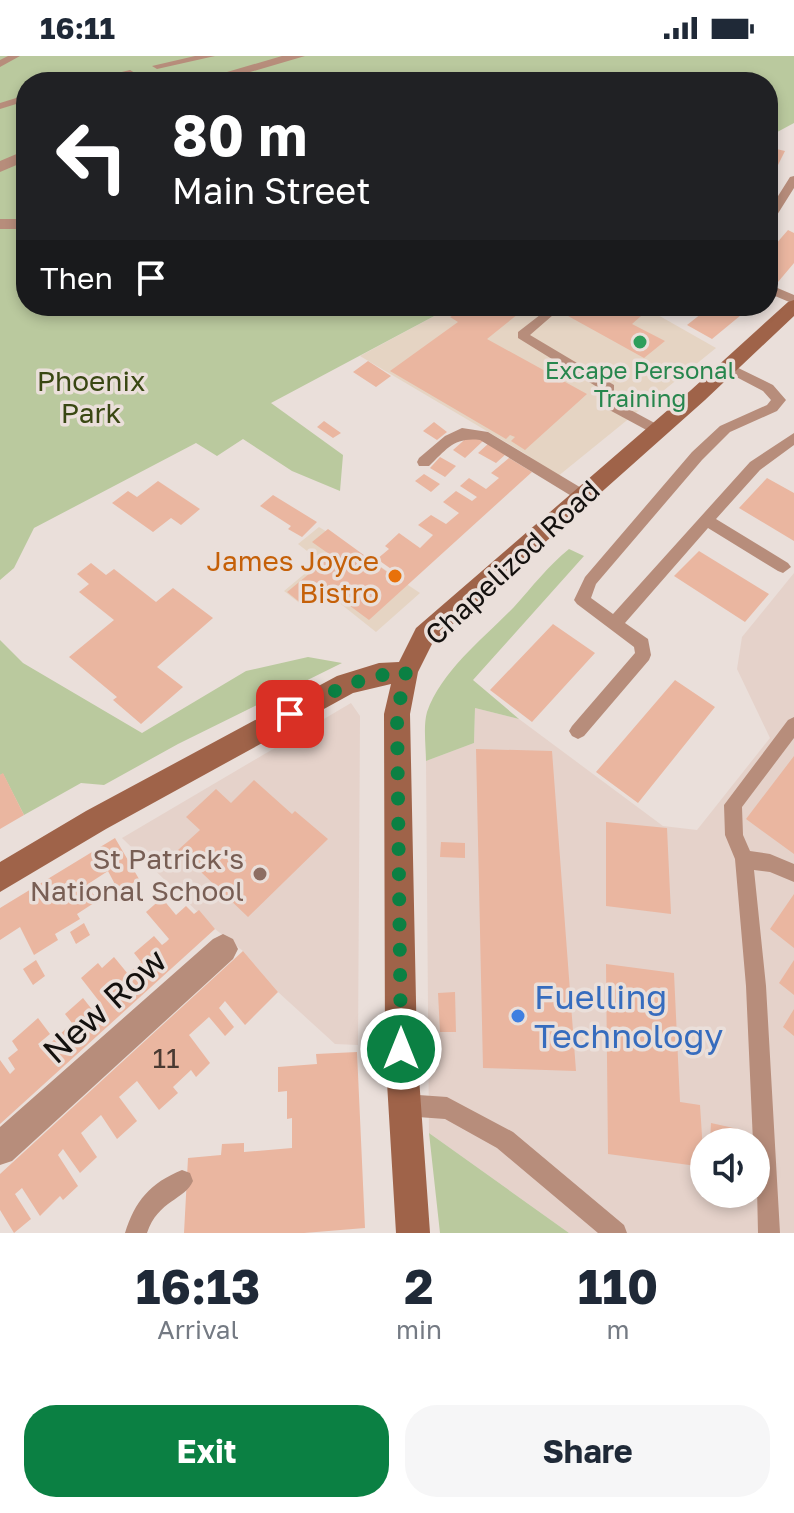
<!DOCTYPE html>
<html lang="en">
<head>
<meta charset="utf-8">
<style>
	body { margin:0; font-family:"Golos Text",sans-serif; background:#f6f6f7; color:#1f2937; height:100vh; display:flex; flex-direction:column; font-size:30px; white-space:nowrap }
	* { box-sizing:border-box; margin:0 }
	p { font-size:26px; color:#747a83 }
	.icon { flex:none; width:44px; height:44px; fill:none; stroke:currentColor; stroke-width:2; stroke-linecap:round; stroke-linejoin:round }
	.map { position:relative; height:1177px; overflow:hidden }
	.details { display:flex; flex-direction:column; background:#fff; flex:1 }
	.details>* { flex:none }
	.banner { position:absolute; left:16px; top:16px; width:762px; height:244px; border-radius:32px; box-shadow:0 4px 12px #0003; background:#202124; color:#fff; overflow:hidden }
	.tools { position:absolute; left:690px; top:1072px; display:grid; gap:16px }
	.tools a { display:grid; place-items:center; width:80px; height:80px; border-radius:50%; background:#fff; box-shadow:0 4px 12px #0003; font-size:40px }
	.pin { position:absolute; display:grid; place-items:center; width:68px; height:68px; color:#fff; margin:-34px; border-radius:16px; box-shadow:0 4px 12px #0006 }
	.me { position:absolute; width:88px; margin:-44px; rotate:0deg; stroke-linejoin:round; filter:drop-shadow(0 0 6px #0008) }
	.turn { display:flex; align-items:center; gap:28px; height:168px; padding:0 24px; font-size:36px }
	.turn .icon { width:104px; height:104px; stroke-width:2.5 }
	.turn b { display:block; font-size:56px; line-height:68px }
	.then { display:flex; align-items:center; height:76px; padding:0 24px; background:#0003; gap:16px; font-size:30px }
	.eta { display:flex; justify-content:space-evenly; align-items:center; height:136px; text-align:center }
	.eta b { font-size:48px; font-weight:700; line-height:56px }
	.cta { display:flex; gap:16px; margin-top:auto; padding:16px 24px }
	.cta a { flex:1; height:92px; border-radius:32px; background:#0b8043; color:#fff; font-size:32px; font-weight:700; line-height:92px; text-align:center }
	.cta a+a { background:#f6f6f7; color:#1f2937 }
	.status { display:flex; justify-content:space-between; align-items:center; height:56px; padding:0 40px; background:#fff; direction:ltr }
	.status svg { height:22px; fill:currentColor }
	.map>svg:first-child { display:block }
	.commercial { fill:#e5d4c3 }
	.built { fill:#e5d2ca; fill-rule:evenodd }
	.green { fill:#bac99e }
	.building { fill:#eab6a0 }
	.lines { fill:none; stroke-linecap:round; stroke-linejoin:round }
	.lane { fill:#b78d7b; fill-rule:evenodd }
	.street { fill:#b78d7b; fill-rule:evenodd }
	.secondary { fill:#9f6349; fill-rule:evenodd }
	.route { stroke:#0b8043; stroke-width:14; stroke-dasharray:0 25.2 }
	.leisure-dot { fill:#2e9e5b; stroke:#eadfda; stroke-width:3 }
	.food-dot { fill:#e8710a; stroke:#eadfda; stroke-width:3 }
	.education-dot { fill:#8d6e63; stroke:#eadfda; stroke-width:3 }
	.shop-dot { fill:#3f7fe0; stroke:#eadfda; stroke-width:3 }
	.labels { text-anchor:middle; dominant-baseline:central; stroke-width:7; stroke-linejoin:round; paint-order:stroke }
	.far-leisure-label { font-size:24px; fill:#27864d; stroke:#eadfda }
	.park-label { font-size:28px; fill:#394712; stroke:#eadfda }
	.food-label { font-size:28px; fill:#c56008; stroke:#eadfda; text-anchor:end }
	.street-label { font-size:28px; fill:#13100e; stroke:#eadfda }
	.education-label { font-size:28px; fill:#785e54; stroke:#eadfda; text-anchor:end }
	.near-number-label { font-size:28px; fill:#493a32 }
	.near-shop-label { font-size:34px; fill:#366cbe; stroke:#eadfda; text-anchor:start }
	.near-street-label { font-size:34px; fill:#13100e; stroke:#eadfda }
</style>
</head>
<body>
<div class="status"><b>16:11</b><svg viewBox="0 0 49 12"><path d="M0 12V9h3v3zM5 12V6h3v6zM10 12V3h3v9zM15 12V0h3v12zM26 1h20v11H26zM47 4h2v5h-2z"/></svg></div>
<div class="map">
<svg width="794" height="1177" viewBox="0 0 794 1177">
	<rect width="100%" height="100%" fill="#eadfda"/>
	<path class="commercial" d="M453 250H642L716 292 557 421 524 397 360 300Z
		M319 471 342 485 420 537 376 576 322 533 302 549 284 535 320 505 298 488Z"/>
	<path class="built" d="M794 517V1177H569L429 1077 426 705 474 687 475 652 519 663 663 770 697 774 770 682 737 613 742 581ZM704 1086H756V1138H704Z
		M351 647 360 660 358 989 335 988 278 936 243 895 215 873 122 782Z"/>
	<path class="green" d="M0 0H794V67L768 81V26H26V250H453L271 347 343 399 340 435 292 415 243 383 217 400 196 387 34 472 14 512 0 524Z
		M569 493 584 500 473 624 519 663 475 652 474 687 426 705C426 691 423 670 427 656 442 614 484 582 514 551 532 531 548 510 569 493Z
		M0 584 23 607 142 677 246 615 308 601 342 607 178 688 104 729 81 727 24 759 3 718 0 719Z
		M429 1077 569 1177H440Z"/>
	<path class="building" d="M768 91 785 95 768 129Z
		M788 174 794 177V207L778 226 768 222V197Z
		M471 250H528L487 283 587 338 525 394 511 385 515 381 510 379 506 383 390 315 458 266 450 261Z
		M550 250H642L649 253 632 268 665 285 644 302Z
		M711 250H752L712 283 687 269Z
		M368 305 391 320 376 331 353 316Z
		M324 365 341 377 333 382 317 371Z
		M434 366 447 376 437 384 423 375Z
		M471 378 483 385 465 402 453 394Z
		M489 387 506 398 496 407 478 397Z
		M440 401 456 410 445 421 430 412Z
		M509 402 532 416 369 564 323 530 302 548 287 536 327 503 329 498 312 486 328 473 390 518 394 515 377 503 389 493 385 490 399 477 420 492 433 479 418 469 431 459 446 468 459 457 443 446 456 435 472 445 477 441 460 430 469 422 486 433 499 422 491 417Z
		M424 418 440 428 431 436 415 425Z
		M767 422 794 437V485L739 452Z
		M158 425 200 453 181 469 171 462 153 476 112 447 128 435 137 441Z
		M273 439 317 466 302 481 288 473 291 470 260 450Z
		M699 495 769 538 745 566 674 520Z
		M91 507 106 519 114 513 156 546 173 532 213 562 157 611 183 631 141 668 113 644 117 641 69 601 114 564 79 536 89 528 77 518Z
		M553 568 595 597 532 666 490 634Z
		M675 624 715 651 638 747 596 716Z
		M476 693 552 695 576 1015 483 1012Z
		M794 700V798L746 763Z
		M3 717 24 759 0 773V719Z
		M254 724 292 758 295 755 328 783 248 861 178 794 200 774 186 761 216 733 231 747Z
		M606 766 667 772 671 858 606 850Z
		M115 782 139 823 119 836 108 815 88 828 97 845 77 858 80 863 55 878 58 884 34 899 20 871 0 884V852Z
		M441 786 465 787V802L440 801Z
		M794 838V892L770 873Z
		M162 842 176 859 186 850 194 858 199 854 215 873 0 1068V1004L10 1018 15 1013 8 1002 18 994 12 985 38 962 50 978 38 988 43 994 72 967 65 958 83 942 94 956 102 949 81 922 98 907 102 912 114 901 128 918 141 906 134 897 154 880 162 889 166 886 169 883 146 856Z
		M84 867 90 879 76 888 70 876Z
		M243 895 278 936 245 969 225 945 219 952 234 971 225 980 209 961 189 979 210 1007 196 1021 191 1014 173 1031 178 1037 159 1054 137 1025 119 1041 137 1065 117 1083 101 1059 81 1077 97 1101 80 1117 63 1093 58 1099 78 1130 63 1144 60 1140 40 1160 22 1132 15 1138 31 1163 14 1177 0 1154V1118Z
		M36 904 45 920 33 929 23 913Z
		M794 904V939L779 927Z
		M606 908 674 917 680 1046 700 1049 704 1111 608 1098Z
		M455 936 456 976H440L438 937Z
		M794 953V980L783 971Z
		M357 996 365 1172 304 1177H184L188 1102 221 1099 222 1088 244 1087V1096L292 1092V1062L287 1063V1035L278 1036V1011L317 1008 316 998Z
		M711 1067 738 1073V1086H710Z"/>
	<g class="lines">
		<path class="lane" d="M8 0H20L0 11V4Z
			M195 0H215L157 13 152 10Z
			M130 14 135 17 133 19 100 26H81Z
			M26 39V45L0 53V47Z
			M794 120V132L772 167 768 168V156L790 121Z
			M768 228 794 239V248L768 237Z
			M549 252 553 253V259L530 279 614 329V345L662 371V377H652L602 350V334L518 282V276Z
			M728 307 773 329 786 344 777 355 730 376 702 404 596 528 591 542 613 558 750 406 794 377V389L760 414 716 463 788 507 791 511 783 517 778 515 708 472 625 567 648 583 651 599 649 604 584 680 578 683 572 680 569 675 572 670 635 597 634 591 577 548 574 544 585 521 692 396 720 370 767 349 771 344 763 335 723 314V308Z
			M462 372 488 376 588 436 590 440 588 444H578L480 384C454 381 447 393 429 410H419L417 406 419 402 445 380Z
			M794 661V682L742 751 743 779 750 795 770 798 794 808V826L770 816 754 814 766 930 780 1177H758L756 1086H753L746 930 735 803 725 779 724 749 788 664Z
			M404 1038 447 1041 513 1076 624 1169 627 1177H598L497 1092 445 1063 404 1060 396 1057 393 1049 396 1041Z
			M182 1114 190 1117 193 1125C185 1144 158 1144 147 1177H125C135 1145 150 1127 182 1114Z"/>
		<path class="street" d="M282 0H305L216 26H193Z
			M26 94V105L0 116V105Z
			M0 163H26V173H0Z
			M223 878 233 883 238 893 233 903 12 1105 0 1109V1071L213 883Z"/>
		<path class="secondary" d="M794 244V260L705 344 433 586 418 616 410 658 417 993 430 1177H396L385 993 384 658 391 628 353 637 106 773 0 836V806L86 755 337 620 379 607 399 606 416 572 691 334 788 246Z"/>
	</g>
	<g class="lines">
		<path class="route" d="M290 658C329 637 361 619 406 616L397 658 401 993"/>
	</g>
	<circle class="leisure-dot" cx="640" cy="286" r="8"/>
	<circle class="food-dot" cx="395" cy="520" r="8"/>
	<circle class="education-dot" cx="260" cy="818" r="8"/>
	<circle class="shop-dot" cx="518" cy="960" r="8"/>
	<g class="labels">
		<g class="far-leisure-label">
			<text x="640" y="313">Excape Personal<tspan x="640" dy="28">Training</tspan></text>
		</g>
		<g class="park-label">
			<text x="91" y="324">Phoenix<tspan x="91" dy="32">Park</tspan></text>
		</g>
		<g class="food-label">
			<text x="379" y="504">James Joyce<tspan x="379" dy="32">Bistro</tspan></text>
		</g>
		<g class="street-label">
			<text transform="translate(512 506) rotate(-43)">Chapelizod Road</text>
		</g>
		<g class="education-label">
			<text x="244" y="802">St Patrick's<tspan x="244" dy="32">National School</tspan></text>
		</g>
		<g class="near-number-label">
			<text x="166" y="1001">11</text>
		</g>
		<g class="near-shop-label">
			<text x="534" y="940">Fuelling<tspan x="534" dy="39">Technology</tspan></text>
		</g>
		<g class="near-street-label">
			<text transform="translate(104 949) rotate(-42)">New Row</text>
		</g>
	</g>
</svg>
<div class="tools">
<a><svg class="icon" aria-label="sound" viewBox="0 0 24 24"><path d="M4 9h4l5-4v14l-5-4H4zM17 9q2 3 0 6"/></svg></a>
</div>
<div class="pin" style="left:290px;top:658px;background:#d93025"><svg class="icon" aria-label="arrive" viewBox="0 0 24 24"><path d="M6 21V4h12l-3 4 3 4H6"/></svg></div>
<svg class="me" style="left:401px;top:993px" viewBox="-20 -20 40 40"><circle r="17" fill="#0b8043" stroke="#fff" stroke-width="3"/><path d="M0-11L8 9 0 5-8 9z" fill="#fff"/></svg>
<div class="banner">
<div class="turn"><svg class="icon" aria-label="left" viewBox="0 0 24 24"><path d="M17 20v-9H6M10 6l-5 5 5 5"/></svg><div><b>80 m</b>Main Street</div></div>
<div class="then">Then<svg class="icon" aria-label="arrive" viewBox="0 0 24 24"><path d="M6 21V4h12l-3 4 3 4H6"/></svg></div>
</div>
</div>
<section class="details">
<div class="eta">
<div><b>16:13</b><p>Arrival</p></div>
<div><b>2</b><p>min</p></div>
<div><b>110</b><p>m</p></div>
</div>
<div class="cta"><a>Exit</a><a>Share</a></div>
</section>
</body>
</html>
